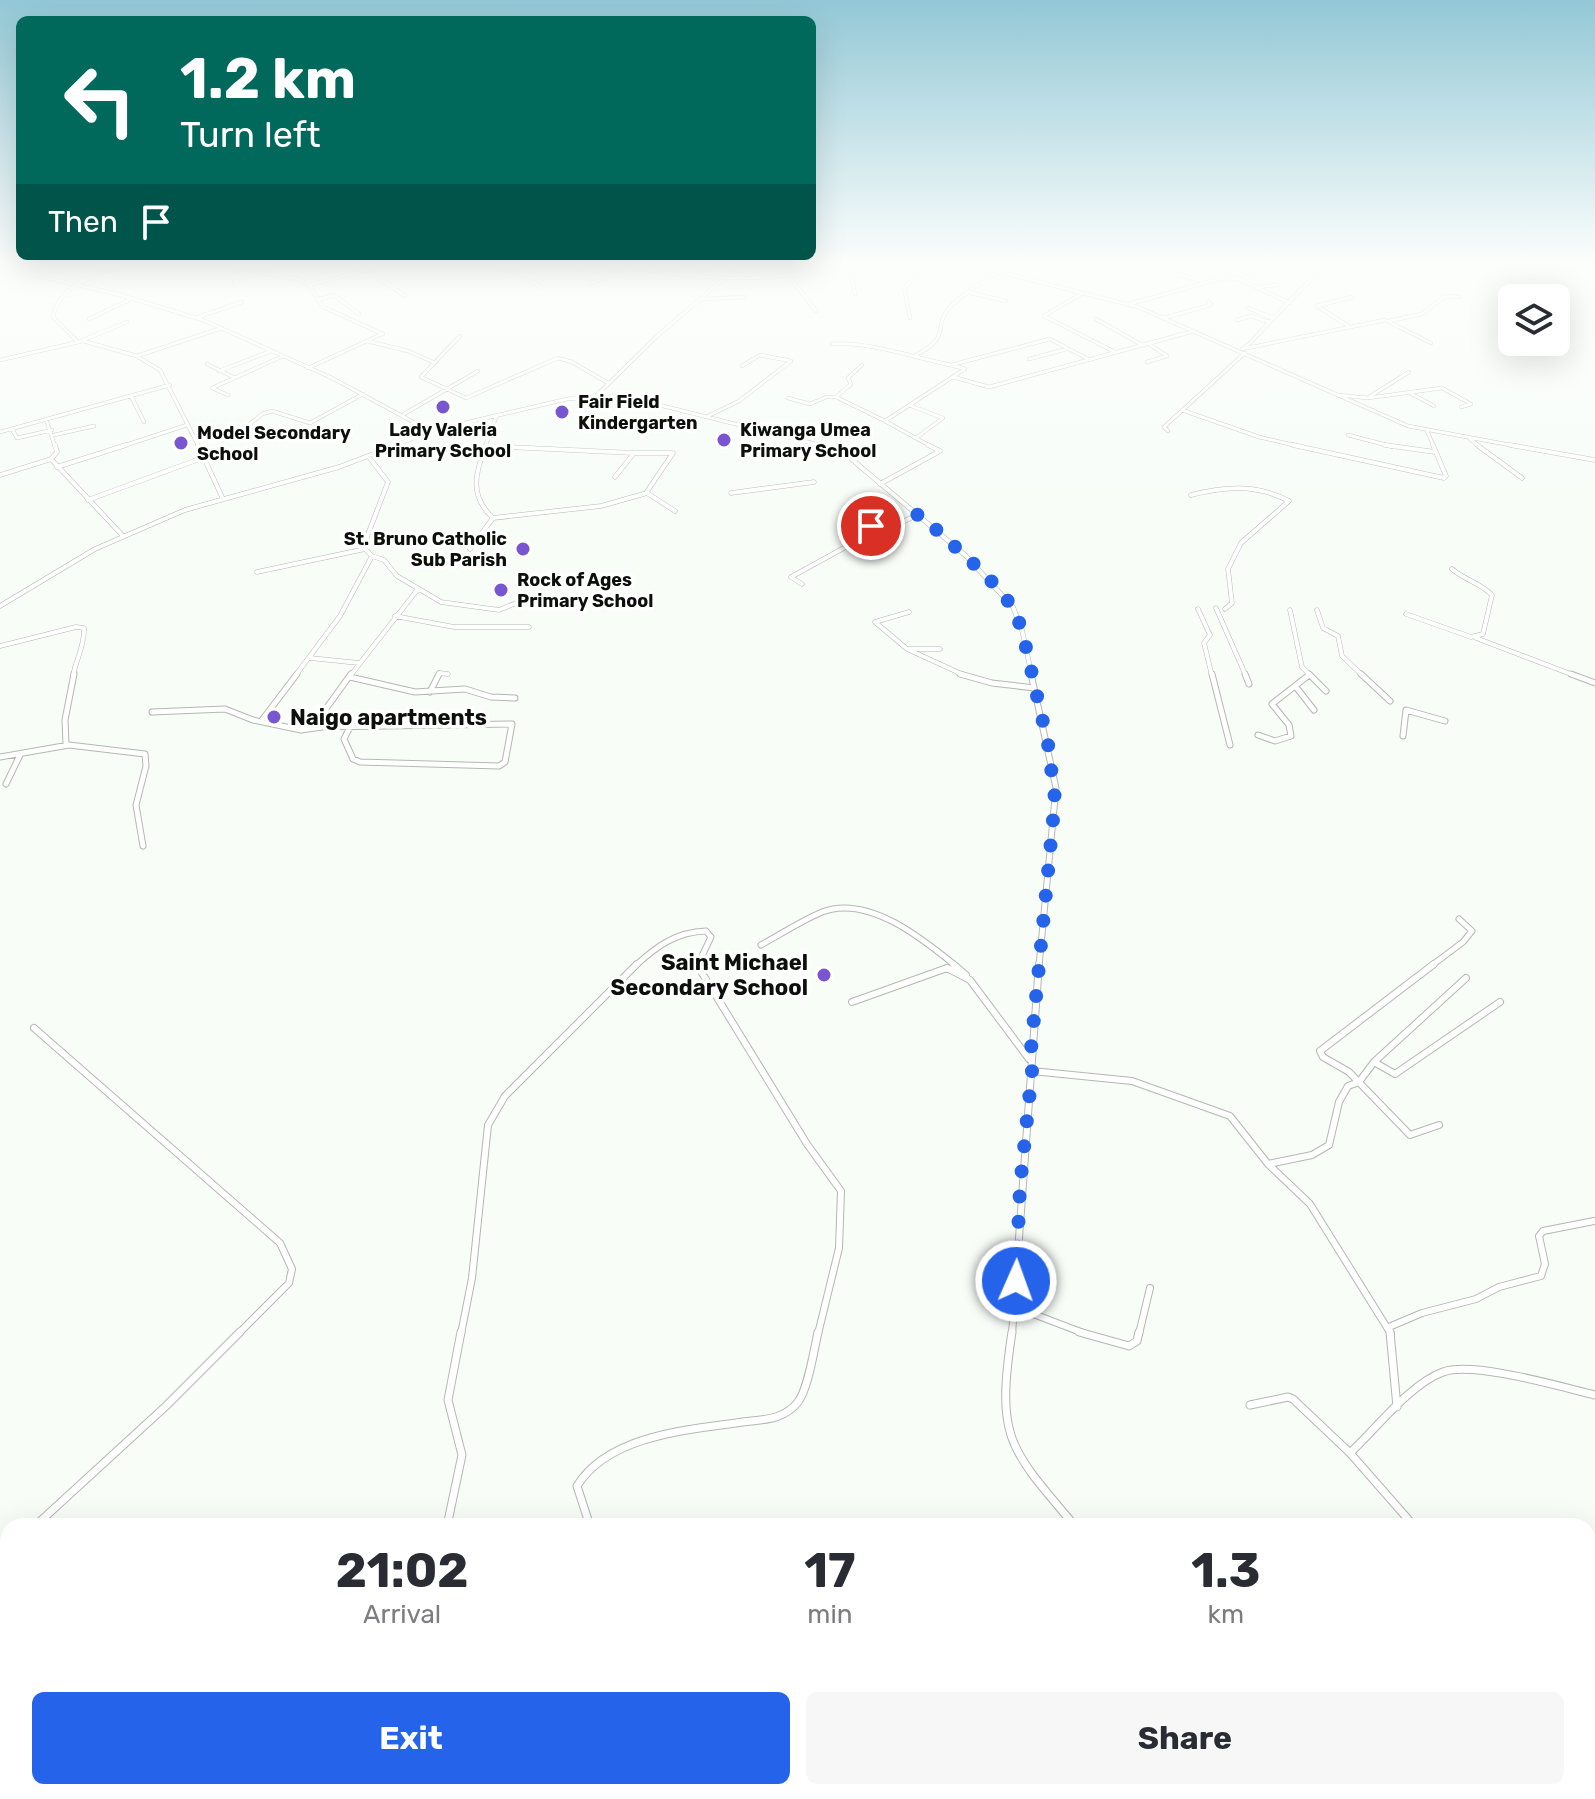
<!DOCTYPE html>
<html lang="en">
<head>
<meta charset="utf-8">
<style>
	body { margin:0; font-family:Rubik,sans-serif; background:#f7f7f7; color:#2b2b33; height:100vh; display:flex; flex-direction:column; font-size:30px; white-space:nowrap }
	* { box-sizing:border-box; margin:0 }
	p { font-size:26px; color:#7c7c81 }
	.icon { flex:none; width:44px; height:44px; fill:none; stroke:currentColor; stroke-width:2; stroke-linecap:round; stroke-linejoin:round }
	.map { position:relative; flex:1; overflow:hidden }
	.panel { position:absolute; left:0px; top:1518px; width:1596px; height:282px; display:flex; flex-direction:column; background:#fff; border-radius:24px 24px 0 0; box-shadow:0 8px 32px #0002 }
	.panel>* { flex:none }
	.guide { position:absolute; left:16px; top:16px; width:800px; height:244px; border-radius:12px; box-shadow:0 8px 32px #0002; background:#00695c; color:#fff; overflow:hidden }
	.tools { position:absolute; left:1498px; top:284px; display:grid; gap:16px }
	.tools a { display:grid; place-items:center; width:72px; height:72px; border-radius:12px; background:#fff; box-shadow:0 8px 32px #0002; font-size:40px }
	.pin { position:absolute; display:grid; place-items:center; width:68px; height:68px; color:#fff; margin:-34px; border:4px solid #fff; border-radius:50%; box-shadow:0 2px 8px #0007 }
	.me { position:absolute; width:88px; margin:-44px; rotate:2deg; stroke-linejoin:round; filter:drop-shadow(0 0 6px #0008) }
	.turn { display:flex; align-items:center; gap:28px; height:168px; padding:0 32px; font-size:36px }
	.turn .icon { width:104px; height:104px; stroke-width:2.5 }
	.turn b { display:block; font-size:56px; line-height:68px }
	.then { display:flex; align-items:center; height:76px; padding:0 32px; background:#0003; gap:16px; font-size:30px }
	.eta { display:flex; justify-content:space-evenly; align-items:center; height:136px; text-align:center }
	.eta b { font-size:48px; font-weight:700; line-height:56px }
	.primary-button { display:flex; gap:16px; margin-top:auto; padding:16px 32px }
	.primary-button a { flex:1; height:92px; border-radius:12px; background:#2563eb; color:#fff; font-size:32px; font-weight:700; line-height:92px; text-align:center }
	.primary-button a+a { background:#f7f7f7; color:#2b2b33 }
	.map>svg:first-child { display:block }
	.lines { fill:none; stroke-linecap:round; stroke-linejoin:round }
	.minor-far4-casing { stroke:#b3b8b3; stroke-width:4 }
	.minor-far3-casing { stroke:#b3b8b3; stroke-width:5 }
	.minor-far2-casing { stroke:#b3b8b3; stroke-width:7 }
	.minor-far1-casing { stroke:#b3b8b3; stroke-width:8 }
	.minor-casing { stroke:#b3b8b3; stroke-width:9 }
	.tertiary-far1-casing { stroke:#b3b8b3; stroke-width:4 }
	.tertiary-casing { stroke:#b3b8b3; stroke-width:5 }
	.minor-far4 { stroke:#fff; stroke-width:3 }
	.minor-far3 { stroke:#fff; stroke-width:4 }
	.minor-far2 { stroke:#fff; stroke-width:5 }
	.minor-far1 { stroke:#fff; stroke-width:6 }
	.minor { stroke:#fff; stroke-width:7 }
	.tertiary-far1 { stroke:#fff; stroke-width:3 }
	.tertiary { stroke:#fff; stroke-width:4 }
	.route { stroke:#2563eb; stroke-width:14; stroke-dasharray:0 25.2 }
	.poi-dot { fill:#7856d0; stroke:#fff; stroke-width:3 }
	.labels { text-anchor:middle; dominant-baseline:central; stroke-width:7; stroke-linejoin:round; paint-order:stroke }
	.far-poi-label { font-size:18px; font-weight:bold; fill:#0d0f0d; stroke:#fff; text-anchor:start }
	.poi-label { font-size:22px; font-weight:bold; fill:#0d0f0d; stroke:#fff; text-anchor:start }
</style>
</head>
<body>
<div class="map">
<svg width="1595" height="1799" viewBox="0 0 1595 1799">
	<rect width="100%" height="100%" fill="#f8fdf8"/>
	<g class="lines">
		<defs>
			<path id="minor-far4" d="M213 264 298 279 309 285 323 307 383 334
				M493 264 516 272 542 288
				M567 264 577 268 591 264
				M619 264C696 281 775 284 851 264
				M736 264 738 277
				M791 264 794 274
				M1143 264 1208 283
				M0 267 117 294 203 320 332 378 415 423 435 430 567 399 609 396 647 402 828 447
				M841 267 852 280 855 294
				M984 269 1113 264
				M788 275 816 311
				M700 276 707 264
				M888 279 884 269 890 264
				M1240 280 1290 303
				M234 282 257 272
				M590 284 624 267
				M309 285 367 270 405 296
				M1256 287 1277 285
				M971 293 1006 301
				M1081 294 1044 316 1115 352
				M702 299 744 297
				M317 300 334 295 359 314
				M1129 304 1223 278 1241 279 1261 273 1242 264
				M1248 308 1273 318
				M198 317 242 302
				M910 318 904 287 934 264
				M1164 318 1207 306 1211 304 1208 301
				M89 319 131 299
				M1096 319 1142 345
				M1237 320 1251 316 1269 322
				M1389 321 1422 314 1445 296 1459 297
				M1350 327 1317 306 1352 297
				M460 336 421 377 466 398 558 358 572 362 608 383
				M83 340 127 322
				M77 341 53 317C59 284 96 275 124 264
				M367 341 408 351 433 362
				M832 344C868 341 915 358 951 365
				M1245 348 1313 277 1330 264
				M1242 349 1385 320 1431 343
				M914 356C954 336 931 328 950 307 961 294 982 283 997 273
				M138 357 160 370 199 447
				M1029 359 1067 349
				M0 360 83 341 137 356 222 328
				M1147 362 1167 356 1149 344
				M207 364 233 377
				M862 365 848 378 851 384 836 397 885 421
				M308 368 382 334
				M219 371 271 351
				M953 377 989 387 1194 331
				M1410 393 1434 406
				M228 395 212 388 281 357
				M597 395 656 337 725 278
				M1338 395 1368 398 1442 388 1471 404 1461 407
				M131 396 144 422
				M1369 397 1409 372
				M788 398 810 404 826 397H836
				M909 405 943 418 916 438
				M1182 410 1259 437 1302 447
				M404 414 478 371
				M708 416 739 401 791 361 760 355 742 366
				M46 419 55 447
				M12 429 17 438 52 430
				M1168 431 1164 427 1245 353
				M1427 431 1434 447
				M0 432 170 385
				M54 435 94 426
				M1348 435 1394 447
				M196 439 245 428 262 414 272 411 310 423 363 394
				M1470 439 1480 447
				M486 446 498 447
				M120 447 187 425
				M391 447 434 430
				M485 447 496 417
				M932 447 885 421 965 369 951 365 1050 339 1090 360"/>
			<path id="minor-far3" d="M198 445 223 499
				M486 445C475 473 469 496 493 518L601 506 647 493 675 511
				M824 445 849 457 965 555 1013 607 1022 630 1032 676
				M1293 445 1444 478 1446 476 1433 445
				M1385 445 1435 452
				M1477 445 1522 478
				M486 446 634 453 615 477
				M634 453H673L646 493
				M51 459 57 452 55 445
				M57 467 126 445
				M0 475 51 459 123 536
				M880 484 940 451 928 445
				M731 493 814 482
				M1191 495C1226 486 1257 484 1289 501L1241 543 1228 569 1232 603 1225 609
				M88 500 205 457
				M871 526 886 530 919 514
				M470 549 493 518
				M372 556 384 560 397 576 441 602 499 610 533 596
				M257 572 365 549
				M802 584 791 577 862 538 875 537 886 530
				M0 606 95 549 185 510 339 467 397 445
				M1216 608 1246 676
				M1198 609 1210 635 1204 643 1212 676
				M1290 610 1302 667 1311 676
				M1317 610 1323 628 1338 636 1342 656 1363 676
				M909 612 875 622 907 649 966 676
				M1406 614 1471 637 1483 634 1492 595C1480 583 1465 580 1452 569
				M395 616 454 627H529
				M1476 638 1576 676
				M0 646 76 627 84 628C85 645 76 659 73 676
				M909 649H940
				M310 658 359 663
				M295 676 340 616 372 556 365 549V542L388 482 369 457
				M350 676 418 589
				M438 676 439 673 448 674"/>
			<path id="minor-far2" d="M960 674 992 683 1034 688
				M1031 674 1056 788 1039 966
				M1212 674 1230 745
				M1245 674 1249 684
				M1309 674 1326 691
				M1361 674 1390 701
				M1571 674 1595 683
				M350 677 415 692 465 689 491 697 515 698
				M1296 687 1314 710
				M430 692 439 674
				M152 712 225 709 253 720 301 730 322 727 512 724 505 762 499 766 360 762 353 759 344 739 350 727
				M262 720 297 674
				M312 728 351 674
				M1258 735 1275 741 1291 736 1289 725 1272 704 1309 675
				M1403 736 1406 710 1445 721
				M66 745 65 720 74 674
				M0 757 69 745 145 754 146 766 136 805 143 846
				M6 784 20 755
				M761 945C781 934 801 921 822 912 868 894 923 939 956 966
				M635 966C657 946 676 932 706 931L711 937 701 958 702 966
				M1431 966 1463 942 1472 931 1459 919"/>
			<path id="minor-far1" d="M701 964 702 973 807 1144 841 1191 839 1248 818 1334
				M953 964 966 975
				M1434 964 1320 1051 1323 1057 1349 1072 1410 1135 1439 1125
				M852 1002 947 968 970 980 1029 1059
				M34 1028 280 1243 292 1269 289 1283 238 1334
				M1374 1062 1395 1074 1500 1002
				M1032 1071 1132 1081 1230 1116 1268 1164 1310 1204 1391 1334
				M1268 1164 1312 1155 1329 1145 1339 1102 1348 1086 1359 1082 1374 1062 1466 978
				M1015 1307 1086 1334
				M1389 1327 1422 1313 1476 1299 1499 1287 1541 1276 1545 1264 1539 1236 1543 1231 1594 1221
				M461 1334 472 1278 488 1125 505 1096 637 964
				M1012 1334 1039 964
				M1139 1334 1150 1288"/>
			<path id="minor" d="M1012 1332C996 1438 1008 1447 1075 1526
				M1079 1332 1129 1346 1137 1341 1139 1332
				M1390 1332 1397 1407
				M1250 1405 1288 1397 1293 1399 1350 1453 1414 1526
				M1350 1453C1376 1429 1410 1384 1443 1372 1474 1361 1561 1387 1595 1395
				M35 1526 166 1406 240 1332
				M447 1526 462 1455 448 1400 461 1332
				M590 1526 577 1486C607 1437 683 1430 736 1423 760 1419 782 1422 798 1402 808 1389 814 1350 818 1332
				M0 1561 8 1553
				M1588 1719 1595 1727
				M530 1792 534 1799
				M1309 1792 1314 1799
				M100 1799H106
				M1168 1799 1172 1792"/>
			<path id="tertiary-far1" d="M967 264 1138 307 1408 426 1521 447"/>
			<path id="tertiary" d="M1510 445 1595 460"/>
		</defs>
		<use href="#minor-far4" class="minor-far4-casing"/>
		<use href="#minor-far3" class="minor-far3-casing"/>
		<use href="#minor-far2" class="minor-far2-casing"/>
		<use href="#minor-far1" class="minor-far1-casing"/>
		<use href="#minor" class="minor-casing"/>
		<use href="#tertiary-far1" class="tertiary-far1-casing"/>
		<use href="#tertiary" class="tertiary-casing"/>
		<use href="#minor-far4" class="minor-far4"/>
		<use href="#minor-far3" class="minor-far3"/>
		<use href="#minor-far2" class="minor-far2"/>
		<use href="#minor-far1" class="minor-far1"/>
		<use href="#minor" class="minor"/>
		<use href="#tertiary-far1" class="tertiary-far1"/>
		<use href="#tertiary" class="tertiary"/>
	</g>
	<linearGradient id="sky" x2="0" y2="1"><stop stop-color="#93c8d6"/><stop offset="0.51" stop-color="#fcfefc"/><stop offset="1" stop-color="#fcfefc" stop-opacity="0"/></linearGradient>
	<rect width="1595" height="516" fill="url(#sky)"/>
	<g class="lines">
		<path class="route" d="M871 526 885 530 919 514 987 576 1013 607 1022 630 1048 744 1055 799 1030 1060 1032 1071 1020 1187 1016 1281"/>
	</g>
	<g class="poi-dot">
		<circle cx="443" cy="407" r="8"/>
		<circle cx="562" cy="412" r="8"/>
		<circle cx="724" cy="440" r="8"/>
		<circle cx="181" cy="443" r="8"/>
		<circle cx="523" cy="549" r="8"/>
		<circle cx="501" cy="590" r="8"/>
		<circle cx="274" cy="717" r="8"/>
		<circle cx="824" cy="975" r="8"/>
	</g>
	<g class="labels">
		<g class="far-poi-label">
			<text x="578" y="402">Fair Field<tspan x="578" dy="21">Kindergarten</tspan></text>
			<text x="443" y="430" text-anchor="middle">Lady Valeria<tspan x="443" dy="21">Primary School</tspan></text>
			<text x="740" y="430">Kiwanga Umea<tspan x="740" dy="21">Primary School</tspan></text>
			<text x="197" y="433">Model Secondary<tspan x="197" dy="21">School</tspan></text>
			<text x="507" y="539" text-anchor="end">St. Bruno Catholic<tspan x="507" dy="21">Sub Parish</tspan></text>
			<text x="517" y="580">Rock of Ages<tspan x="517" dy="21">Primary School</tspan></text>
		</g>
		<g class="poi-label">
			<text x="290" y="717">Naigo apartments</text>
			<text x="808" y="962" text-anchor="end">Saint Michael<tspan x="808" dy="25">Secondary School</tspan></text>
		</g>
	</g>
</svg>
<div class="tools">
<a><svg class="icon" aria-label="layers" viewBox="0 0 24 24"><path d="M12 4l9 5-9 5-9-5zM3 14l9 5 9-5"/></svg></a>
</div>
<div class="pin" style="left:871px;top:526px;background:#d93025"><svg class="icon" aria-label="arrive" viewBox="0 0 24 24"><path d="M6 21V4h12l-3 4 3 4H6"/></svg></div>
<svg class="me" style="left:1016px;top:1281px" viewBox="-20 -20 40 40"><circle r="17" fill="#2563eb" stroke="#fff" stroke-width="3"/><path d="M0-11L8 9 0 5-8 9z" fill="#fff"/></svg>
<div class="guide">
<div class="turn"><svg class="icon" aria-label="left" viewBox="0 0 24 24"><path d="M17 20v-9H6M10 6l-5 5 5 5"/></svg><div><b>1.2 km</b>Turn left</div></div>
<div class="then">Then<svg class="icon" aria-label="arrive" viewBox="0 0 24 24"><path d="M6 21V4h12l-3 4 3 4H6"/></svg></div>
</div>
<section class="panel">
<div class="eta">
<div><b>21:02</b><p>Arrival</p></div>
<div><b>17</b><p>min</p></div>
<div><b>1.3</b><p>km</p></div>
</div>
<div class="primary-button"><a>Exit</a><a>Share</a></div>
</section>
</div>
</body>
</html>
